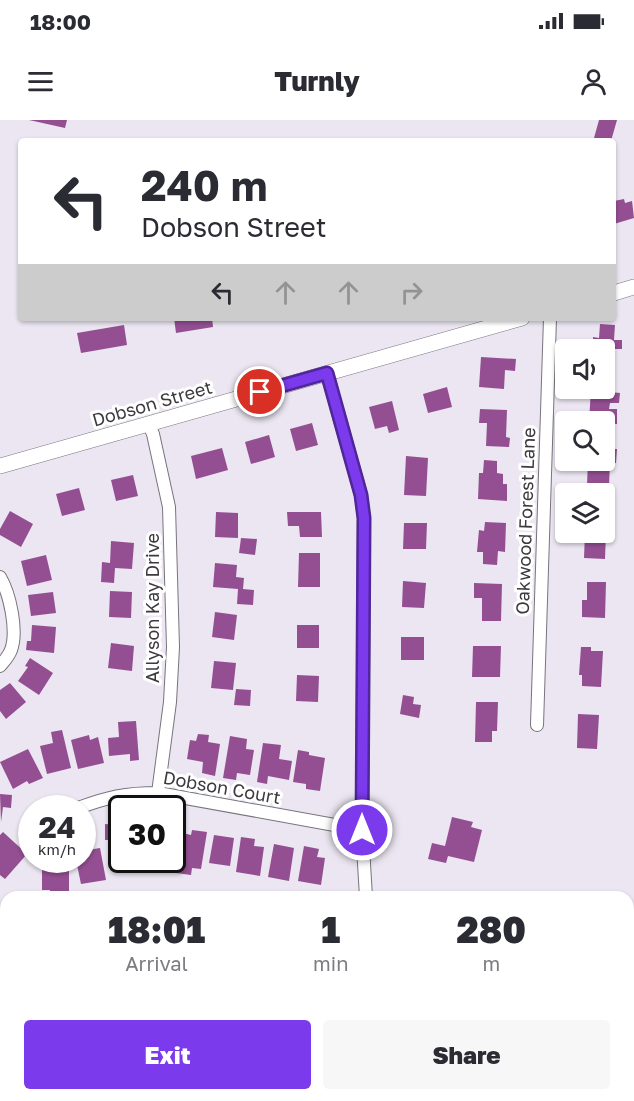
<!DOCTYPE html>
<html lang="en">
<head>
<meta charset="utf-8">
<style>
	body { margin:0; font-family:"Golos Text",sans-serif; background:#f7f7f7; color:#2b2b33; height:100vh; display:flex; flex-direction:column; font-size:22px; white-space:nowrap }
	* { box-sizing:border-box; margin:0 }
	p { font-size:20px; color:#7c7c81 }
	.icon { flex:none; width:33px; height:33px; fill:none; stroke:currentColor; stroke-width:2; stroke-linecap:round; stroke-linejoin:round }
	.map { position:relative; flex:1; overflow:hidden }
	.details { position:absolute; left:0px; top:771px; width:634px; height:210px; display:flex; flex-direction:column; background:#fff; border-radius:18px 18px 0 0; box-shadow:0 2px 4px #0004 }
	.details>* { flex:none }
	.hud { position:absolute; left:18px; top:18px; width:598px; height:183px; border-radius:6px; box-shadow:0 2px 4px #0004; background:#fff; color:#2b2b33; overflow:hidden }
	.tools { position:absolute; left:555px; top:219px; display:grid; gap:12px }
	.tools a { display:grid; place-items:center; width:60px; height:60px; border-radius:6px; background:#fff; box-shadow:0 2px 4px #0004; font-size:30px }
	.speed { position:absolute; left:18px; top:675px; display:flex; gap:12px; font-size:30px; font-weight:700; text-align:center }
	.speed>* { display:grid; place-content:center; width:78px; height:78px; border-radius:50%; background:#fff; box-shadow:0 2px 4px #0004; line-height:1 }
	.speed small { font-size:15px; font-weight:400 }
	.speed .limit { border:3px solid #111; border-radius:9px; background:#fff; color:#111 }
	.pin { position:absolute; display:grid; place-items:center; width:51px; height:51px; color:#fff; margin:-26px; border:3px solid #fff; border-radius:50%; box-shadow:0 2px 6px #0007 }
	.me { position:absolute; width:66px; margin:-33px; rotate:0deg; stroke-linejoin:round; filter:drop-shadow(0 0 4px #0008) }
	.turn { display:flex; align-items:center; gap:21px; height:126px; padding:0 24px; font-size:27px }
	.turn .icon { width:78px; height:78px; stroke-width:2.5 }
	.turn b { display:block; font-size:42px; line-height:51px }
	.lanes { display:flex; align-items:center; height:57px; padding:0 24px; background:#0003; justify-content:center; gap:30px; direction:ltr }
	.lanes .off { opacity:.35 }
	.eta { display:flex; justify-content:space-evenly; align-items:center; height:102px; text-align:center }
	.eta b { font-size:36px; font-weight:800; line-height:42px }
	.button { display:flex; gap:12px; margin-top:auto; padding:12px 24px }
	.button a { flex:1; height:69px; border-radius:6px; background:#7c3aed; color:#fff; font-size:24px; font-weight:800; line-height:69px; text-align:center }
	.button a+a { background:#f7f7f7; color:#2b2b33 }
	.status { display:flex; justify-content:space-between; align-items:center; height:42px; padding:0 30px; background:#fff; direction:ltr }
	.status svg { height:16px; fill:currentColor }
	header { display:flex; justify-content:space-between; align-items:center; height:78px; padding:0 24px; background:#fff; font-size:27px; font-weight:800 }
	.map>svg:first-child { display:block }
	.building { fill:#944f92 }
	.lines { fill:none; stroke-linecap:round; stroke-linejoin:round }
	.service-casing { stroke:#78747d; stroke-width:8 }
	.minor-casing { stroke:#78747d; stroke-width:14 }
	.tertiary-casing { stroke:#78747d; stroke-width:16 }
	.service { stroke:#fff; stroke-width:6 }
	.minor { stroke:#fff; stroke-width:12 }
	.tertiary { stroke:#fff; stroke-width:15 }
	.route-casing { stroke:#51269a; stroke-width:15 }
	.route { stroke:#7c3aed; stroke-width:10 }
	.labels { text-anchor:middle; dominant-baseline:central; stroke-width:6; stroke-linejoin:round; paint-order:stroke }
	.street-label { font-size:18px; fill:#3c3a3e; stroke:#fff }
</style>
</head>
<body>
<div class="status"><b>18:00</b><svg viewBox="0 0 49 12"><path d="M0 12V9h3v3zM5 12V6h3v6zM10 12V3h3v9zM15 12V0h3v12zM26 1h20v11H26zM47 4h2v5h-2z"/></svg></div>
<header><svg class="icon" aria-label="menu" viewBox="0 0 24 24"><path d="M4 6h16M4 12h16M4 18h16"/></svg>Turnly<svg class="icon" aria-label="person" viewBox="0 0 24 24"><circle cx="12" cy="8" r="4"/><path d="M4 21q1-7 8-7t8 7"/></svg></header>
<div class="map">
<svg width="634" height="981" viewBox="0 0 634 981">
	<rect width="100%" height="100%" fill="#ebe6f1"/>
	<path class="building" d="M29 0H67L65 8Z
		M599 0H617L611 21 594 18Z
		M624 79 625 83 632 81 634 98 614 104V81Z
		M174 198H212L213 207 176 213Z
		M600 204 615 205 614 220H622V229H615L614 247H604V230H593V217L599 218Z
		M124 205 127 225 81 233 77 213Z
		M481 237 516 239 515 251 505 250 504 269 479 267Z
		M604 266H610V272L620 273 619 283H610L609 289H617V304L589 302 591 268H604Z
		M447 267 452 287 428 293 423 274Z
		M392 281 399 310 389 313 387 306 375 309 369 287Z
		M480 289 507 290 506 317 510 318 509 327 486 326 487 303H479Z
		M312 303 318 325 296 331 290 309Z
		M269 315 275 337 251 344 245 322Z
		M222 328 228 350 196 359 191 336Z
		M604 329H617L616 343H610L609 366 587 365 588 340H604Z
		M406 336 428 338 426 376 404 375Z
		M484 340 497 341V353L503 354V364H507V381L478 379 479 353H483Z
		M133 355 138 376 116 381 111 360Z
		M79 368 85 390 62 396 56 374Z
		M10 391 33 404 21 427 0 415V409Z
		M216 392 238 393V418L215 417Z
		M287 392H321L322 417H300L299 406H288Z
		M604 401H615L614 413 604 412Z
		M485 402 506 403 505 432 498 431 497 445 483 444V432H477L479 410 484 411Z
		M404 403H427L426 429H403Z
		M585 412H606L605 439 584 438Z
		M241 418 257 419 255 435 239 433Z
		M111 421 134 423 132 449 115 448 114 463 101 462 102 442 110 443Z
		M299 433H320V467H298Z
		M46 435 52 460 27 466 21 441Z
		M215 443 237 445 236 457 244 458 243 469 254 470 253 485 237 484 238 469 213 467Z
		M403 461 426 463 424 488 402 487Z
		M587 462H606L605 498 582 497V480H587Z
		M474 463 502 464 501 501H482V478H474Z
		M110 471 132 472 131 498 109 497Z
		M53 472 56 493 31 496 28 475Z
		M215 492 237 495 234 520 212 517Z
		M32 505 56 507 54 533 26 530 27 521H31Z
		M297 505H319V528H297Z
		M401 517H424V540H401Z
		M111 523 134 526 132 551 108 548Z
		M473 526H501L500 557H472Z
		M581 527H591V531H603L601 567 582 566V555H579Z
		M30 538 53 553 39 575 18 561 28 547 25 546Z
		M214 541 236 543 233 570 211 568Z
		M297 555 319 556 318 582 296 581Z
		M10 563 26 582 6 599 0 591V570Z
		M236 569 251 570 250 586 234 585Z
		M403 575 414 577 413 584 421 585 419 598 400 594Z
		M476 582H498L497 611H492V622H475Z
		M578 594 599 595 597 629 577 628Z
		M136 601 139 640 130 641V634L109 636 108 618 119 617 118 602Z
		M62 610 71 648 47 654 40 626 53 623 51 612Z
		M198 614 209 615 208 622 220 624 215 656 202 653 203 642 187 639 190 620 196 621Z
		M89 615 90 620 98 617 104 643 78 649 71 620Z
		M230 616 247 619 246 629 254 630 250 655 237 653 236 660 223 658Z
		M263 623 281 625 279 639 292 641 289 660 268 656 267 664 257 662Z
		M28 629 43 658 29 664 27 661 13 669 0 642Z
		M298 630 309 632V635L325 638 320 671 306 669V664L293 662Z
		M0 674 12 675 11 688 3 687 1 702Z
		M452 697 473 702 471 707 482 710 474 742 448 736 446 743 428 739 432 723 445 726Z
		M118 700H122V736H118V728H109L110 720H105V704L118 705Z
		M192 710 207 712 201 749 192 748 191 755 176 753 183 713 191 715Z
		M3 712 27 734 5 759 0 755V715Z
		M214 715 234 718 230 746 209 743Z
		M241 717 255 719 254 726 264 727 260 756 236 752Z
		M274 724 294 728 289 761 268 757Z
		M304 726 319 729 317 737 325 738 321 765 298 761Z
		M100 728 106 760 81 764 76 740H82V731Z
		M53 740H69V777H50V770H42V745H53Z
		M153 740H172L170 750 152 747Z
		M201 975H227L226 981H200Z"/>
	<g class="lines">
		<defs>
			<path id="service" d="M628 860 634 861
				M0 947 6 948
				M162 975 173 977 172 981"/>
			<path id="minor" d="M327 253 361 375 364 398 362 710 366 777
				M149 305 153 314 169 387 173 527 170 582 158 673
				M0 457C10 474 18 511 11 530 9 536 4 541 0 546
				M537 605 550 198
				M78 688C108 677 125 673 158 673L362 710
				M352 975 354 981
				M487 975V981"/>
			<path id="tertiary" d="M614 173 634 167
				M0 346 522 198"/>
		</defs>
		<use href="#service" class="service-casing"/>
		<use href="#minor" class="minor-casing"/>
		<use href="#tertiary" class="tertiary-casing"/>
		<use href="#service" class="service"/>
		<use href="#minor" class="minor"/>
		<use href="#tertiary" class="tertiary"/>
	</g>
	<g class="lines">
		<defs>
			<path id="route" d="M260 272 327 253 361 375 364 398 362 710"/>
		</defs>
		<use href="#route" class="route-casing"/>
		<use href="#route" class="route"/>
	</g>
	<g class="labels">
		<g class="street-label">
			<text transform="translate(152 283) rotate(-16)">Dobson Street</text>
			<text transform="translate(525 401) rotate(-88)">Oakwood Forest Lane</text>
			<text transform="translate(152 488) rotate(-90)">Allyson Kay Drive</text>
			<text transform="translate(222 667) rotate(10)">Dobson Court</text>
		</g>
	</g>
</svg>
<div class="tools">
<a><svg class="icon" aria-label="sound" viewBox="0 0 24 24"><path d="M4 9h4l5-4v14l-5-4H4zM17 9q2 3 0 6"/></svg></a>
<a><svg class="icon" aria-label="search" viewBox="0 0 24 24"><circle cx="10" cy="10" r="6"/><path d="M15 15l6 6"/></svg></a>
<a><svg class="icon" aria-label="layers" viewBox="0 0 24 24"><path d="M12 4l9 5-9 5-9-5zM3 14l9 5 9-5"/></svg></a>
</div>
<div class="speed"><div>24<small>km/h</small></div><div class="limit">30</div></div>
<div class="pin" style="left:260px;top:272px;background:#d93025"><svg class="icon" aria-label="arrive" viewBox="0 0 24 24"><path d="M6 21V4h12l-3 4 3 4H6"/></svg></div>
<svg class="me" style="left:362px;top:710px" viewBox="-20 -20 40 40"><circle r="17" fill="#7c3aed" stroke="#fff" stroke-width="3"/><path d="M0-11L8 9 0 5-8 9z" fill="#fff"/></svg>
<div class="hud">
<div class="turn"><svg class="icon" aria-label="left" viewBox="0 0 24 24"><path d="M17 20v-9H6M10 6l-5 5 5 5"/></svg><div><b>240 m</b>Dobson Street</div></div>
<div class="lanes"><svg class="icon" aria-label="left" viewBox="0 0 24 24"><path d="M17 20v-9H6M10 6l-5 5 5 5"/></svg><svg class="icon off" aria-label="ahead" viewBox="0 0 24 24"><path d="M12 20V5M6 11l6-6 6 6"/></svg><svg class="icon off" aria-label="ahead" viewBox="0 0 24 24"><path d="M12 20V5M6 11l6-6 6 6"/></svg><svg class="icon off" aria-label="right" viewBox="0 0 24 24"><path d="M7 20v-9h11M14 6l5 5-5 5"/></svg></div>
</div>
<section class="details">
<div class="eta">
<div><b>18:01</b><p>Arrival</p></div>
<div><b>1</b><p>min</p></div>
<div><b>280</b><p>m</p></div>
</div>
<div class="button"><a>Exit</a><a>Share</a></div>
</section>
</div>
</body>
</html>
